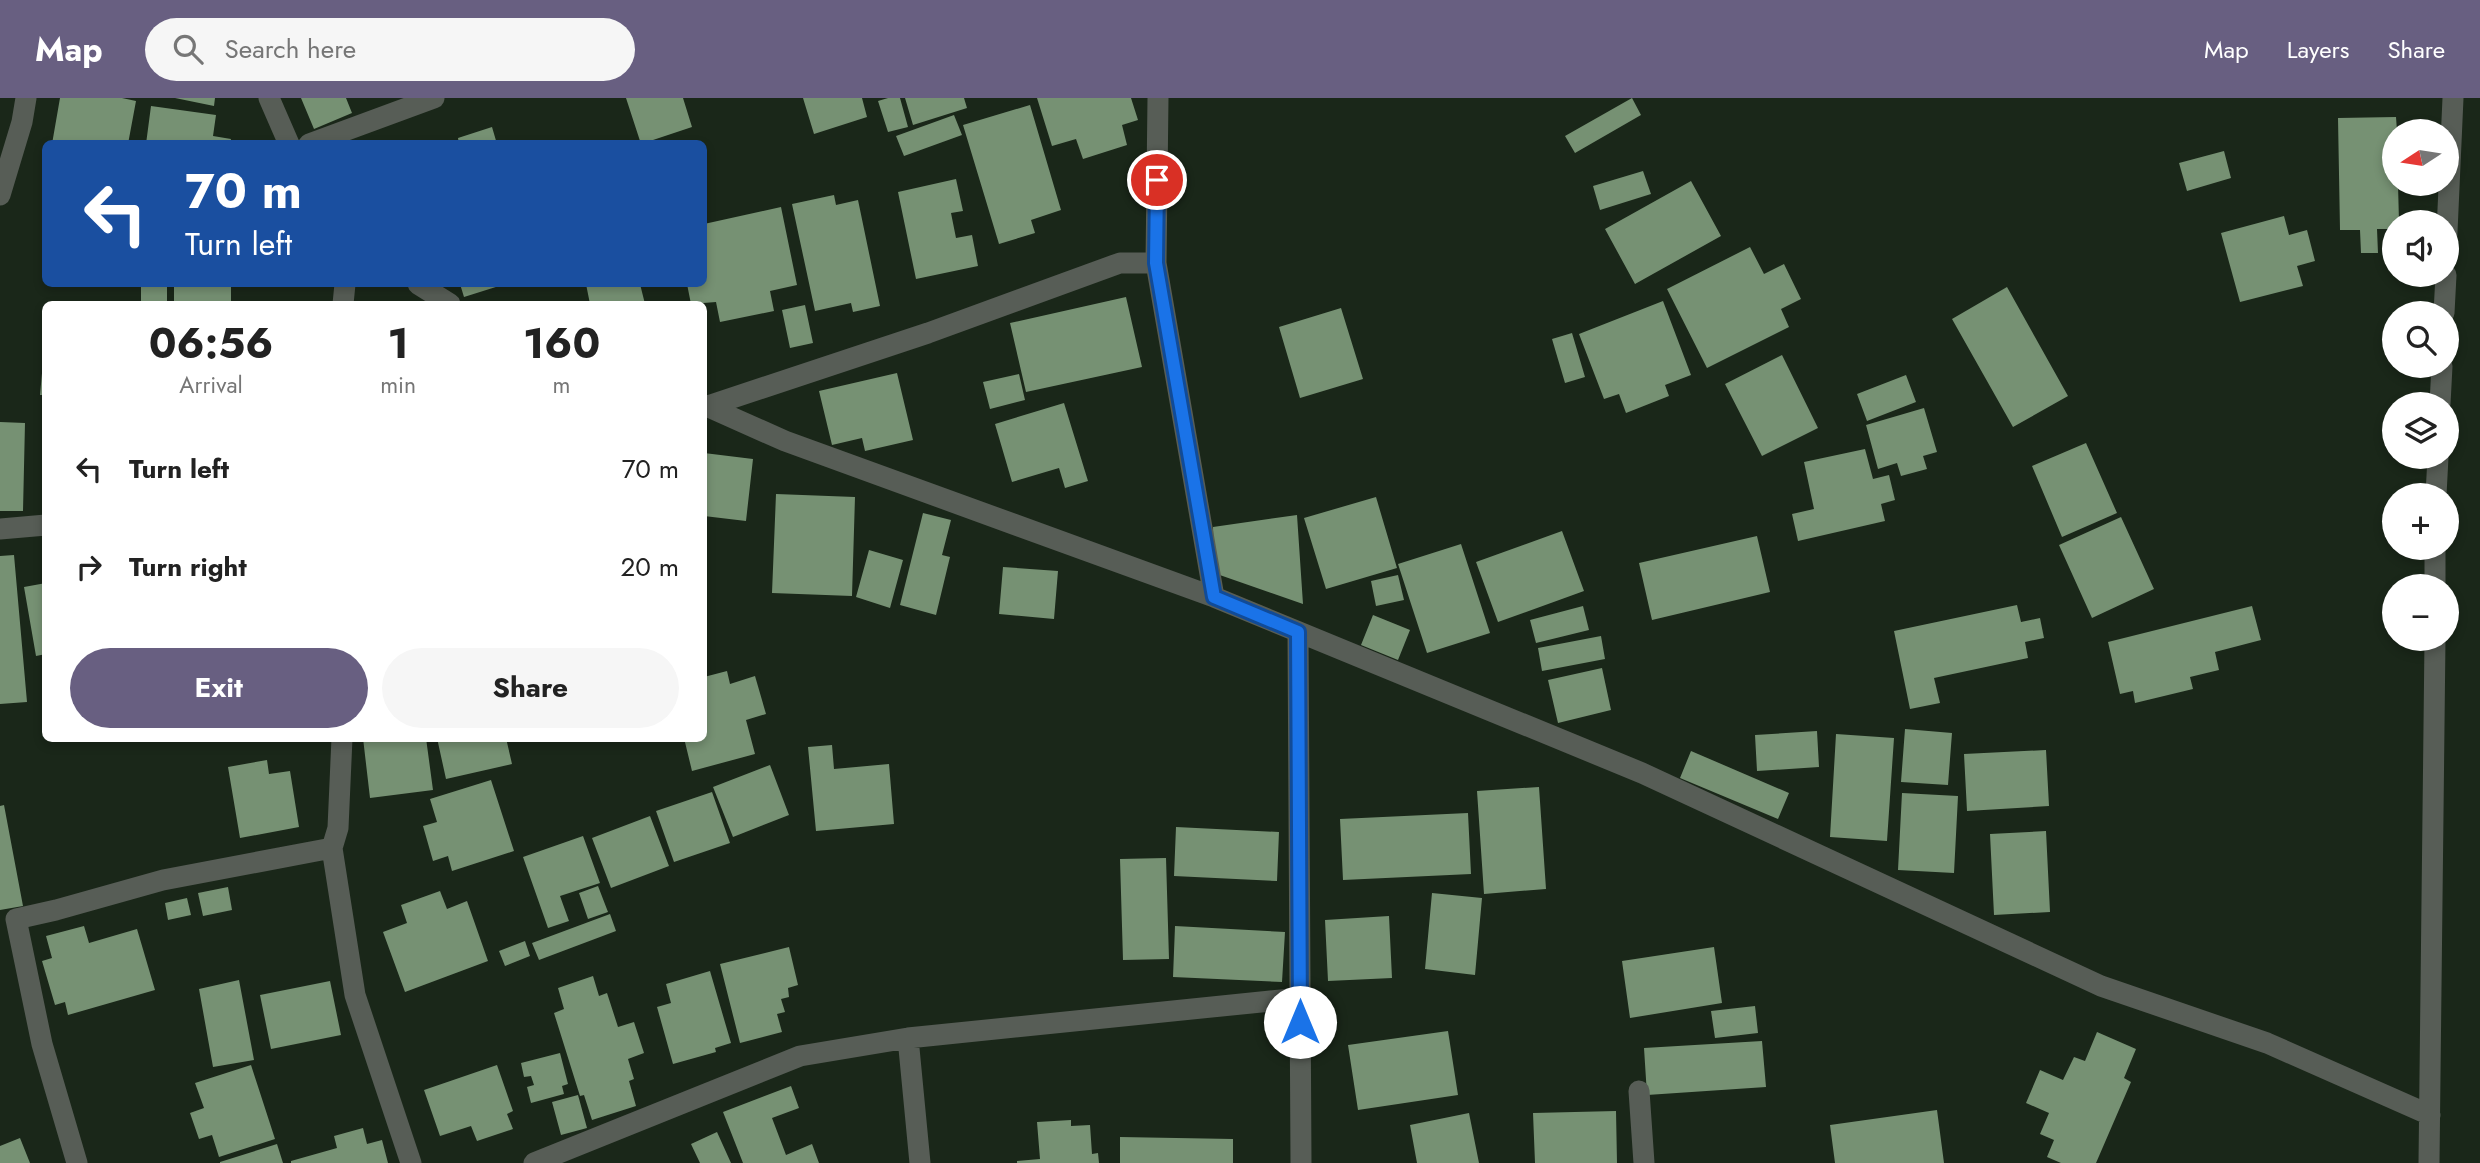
<!DOCTYPE html>
<html lang="en">
<head>
<meta charset="utf-8">
<style>
	body { margin:0; font-family:Jost,sans-serif; background:#f6f6f6; color:#222; height:100vh; display:flex; flex-direction:column; font-size:26px; white-space:nowrap }
	* { box-sizing:border-box; margin:0 }
	p { font-size:23px; color:#767676 }
	.icon { flex:none; width:38px; height:38px; fill:none; stroke:currentColor; stroke-width:2; stroke-linecap:round; stroke-linejoin:round }
	.map { position:relative; flex:1; overflow:hidden }
	.sheet { position:absolute; left:42px; top:203px; width:665px; height:441px; display:flex; flex-direction:column; background:#fff; border-radius:10px; box-shadow:0 4px 10px #0003 }
	.sheet>* { flex:none }
	.banner { position:absolute; left:42px; top:42px; width:665px; height:147px; border-radius:10px; box-shadow:0 4px 10px #0003; background:#1a4fa0; color:#fff; overflow:hidden }
	.needle { width:46px; rotate:258deg }
	.tools { position:absolute; left:2382px; top:21px; display:grid; gap:14px }
	.tools a { display:grid; place-items:center; width:77px; height:77px; border-radius:50%; background:#fff; box-shadow:0 4px 10px #0003; font-size:35px }
	.pin { position:absolute; display:grid; place-items:center; width:60px; height:60px; color:#fff; margin:-30px; border:4px solid #fff; border-radius:50%; box-shadow:0 2px 7px #0007 }
	.me { position:absolute; width:77px; margin:-38px; rotate:0deg; stroke-linejoin:round; filter:drop-shadow(0 0 5px #0008) }
	.turn { display:flex; align-items:center; gap:24px; height:147px; padding:0 28px; font-size:32px }
	.turn .icon { width:91px; height:91px; stroke-width:2.5 }
	.turn b { display:block; font-size:49px; line-height:60px }
	.eta { display:flex; justify-content:space-evenly; align-items:center; height:119px; text-align:center }
	.eta b { font-size:42px; font-weight:700; line-height:49px }
	.action { display:flex; gap:14px; margin-top:auto; padding:14px 28px }
	.action a { flex:1; height:80px; border-radius:42px; background:#685f81; color:#fff; font-size:28px; font-weight:700; line-height:80px; text-align:center }
	.action a+a { background:#f6f6f6; color:#222 }
	ul { padding:0; list-style:none }
	li { display:flex; align-items:center; gap:21px; height:98px; padding:0 28px }
	li div { flex:1 }
	li b { display:block; font-size:26px }
	li em { font-style:normal }
	header { display:flex; align-items:center; gap:42px; box-sizing:border-box; height:98px; padding:0 35px; background:#685f81; color:#fff }
	header strong { font-size:33px }
	nav { display:flex; gap:38px; margin-inline-start:auto; font-size:24px }
	.search { width:490px; height:63px; background:#f6f6f6; display:flex; align-items:center; gap:18px; box-sizing:border-box; padding:0 24px; border-radius:38px; color:#767676; font-size:26px }
	.map>svg:first-child { display:block }
	.building { fill:#769173 }
	.lines { fill:none; stroke-linecap:round; stroke-linejoin:round }
	.minor { stroke:#575d56; stroke-width:21 }
	.route-casing { stroke:#114b97; stroke-width:18 }
	.route { stroke:#1a73e8; stroke-width:12 }
</style>
</head>
<body>
<header>
<strong>Map</strong>
<div class="search"><svg class="icon" aria-label="search" viewBox="0 0 24 24"><circle cx="10" cy="10" r="6"/><path d="M15 15l6 6"/></svg>Search here</div>
<nav><a>Map</a><a>Layers</a><a>Share</a></nav>
</header>
<div class="map">
<svg width="2480" height="1065" viewBox="0 0 2480 1065">
	<rect width="100%" height="100%" fill="#1a2719"/>
	<path class="building" d="M60 0H122L136 3 128 46H52Z
		M175 0H215L214 8Z
		M301 0H346L352 15 314 31Z
		M626 0H683L692 29 641 46Z
		M803 0H862L867 19 814 36Z
		M888 0H900L908 29 888 34 878 3Z
		M905 0H964L967 10 913 27Z
		M1037 0H1131L1138 22 1122 27 1127 47 1083 61 1076 41 1052 48Z
		M1632 0 1641 17 1575 55 1565 38Z
		M1030 7 1061 112 1031 122 1035 135 999 146 963 27Z
		M151 8 216 17 213 38 231 41 230 46H146Z
		M954 17 962 37 904 58 896 38Z
		M2396 19 2397 33H2394V86H2398L2399 124H2394V131H2377L2378 155H2361L2360 132H2340L2338 20Z
		M492 29 497 46H459L458 40Z
		M2224 53 2231 80 2187 93 2179 65Z
		M1643 73 1651 96 1600 112 1593 88Z
		M956 81 963 113 951 115 956 140 972 137 978 168 916 181 898 94Z
		M1691 83 1721 138 1635 186 1605 131Z
		M834 97 836 107 858 102 880 208 853 214 851 205 815 213 792 106Z
		M781 109 797 187 770 193 774 213 720 224 716 204 691 206 687 186H704V126Z
		M2284 118 2289 137 2307 132 2315 163 2297 168 2303 188 2240 204 2221 135Z
		M1750 149 1764 176 1784 166 1801 201 1781 211 1789 229 1707 270 1667 191Z
		M141 186H167V206H141Z
		M174 186H231V206H174Z
		M460 186H498L499 188 464 199Z
		M586 186H640L645 206H590Z
		M2007 189 2068 298 2013 329 1952 221Z
		M1126 199 1142 269 1026 294 1010 225Z
		M1663 203 1691 277 1665 287 1669 298 1626 315 1619 296 1604 301 1579 236Z
		M805 207 813 245 790 250 782 212Z
		M1341 210 1363 281 1300 300 1279 229Z
		M1572 235 1585 279 1565 285 1552 241Z
		M44 253H46V297H40Z
		M1782 257 1818 330 1762 358 1725 286Z
		M897 275 913 342 865 353 862 340 832 347 819 293Z
		M1019 276 1025 302 990 311 983 284Z
		M1906 277 1916 304 1867 323 1857 296Z
		M1064 305 1088 383 1065 390 1059 370 1012 384 995 326Z
		M1924 310 1937 354 1923 358 1927 371 1901 378 1897 365 1878 371 1866 327Z
		M0 324 25 325 23 413H0Z
		M2086 345 2117 415 2062 439 2032 368Z
		M1865 351 1873 381 1889 377 1895 402 1881 406 1885 423 1798 443 1792 416 1814 411 1804 364Z
		M704 355 753 361 746 423 704 418Z
		M776 396 855 399 852 498 772 495Z
		M1376 399 1397 470 1326 491 1304 420Z
		M923 415 951 422 942 457 950 459 936 517 900 507Z
		M1297 417 1303 506 1214 475 1213 429Z
		M2121 419 2154 491 2092 520 2059 447Z
		M1562 433 1584 493 1498 524 1476 464Z
		M1757 438 1770 494 1652 522 1639 465Z
		M1461 446 1490 535 1427 555 1398 466Z
		M869 452 903 462 890 510 856 499Z
		M14 457 27 604 0 606V458Z
		M1003 469 1058 473 1054 521 999 516Z
		M1398 477 1404 502 1376 508 1371 483Z
		M46 485V556L36 558 24 489Z
		M2017 507 2021 524 2040 520 2044 540 2025 544 2028 560 1934 580 1940 605 1910 611 1894 533Z
		M1583 508 1589 532 1536 545 1530 522Z
		M2252 508 2261 542 2215 554 2219 572 2190 579 2193 591 2135 605 2133 593 2120 596 2108 544Z
		M1373 517 1410 532 1398 562 1361 547Z
		M1601 538 1605 561 1542 573 1538 550Z
		M1602 570 1611 612 1558 625 1548 582Z
		M727 573 730 586 755 578 766 616 746 622 755 656 692 673 684 640H704V579Z
		M1905 631 1952 635 1948 687 1901 684Z
		M1817 633 1819 669 1757 673 1755 637Z
		M1836 636 1894 640 1887 743 1830 739Z
		M363 640H426L433 692 370 700Z
		M437 640H506L512 666 446 681Z
		M832 647 834 671 889 666 894 726 816 733 808 649Z
		M2046 652 2049 708 1967 713 1964 656Z
		M1691 653 1789 695 1778 721 1680 680Z
		M267 662 269 676 290 673 299 729 240 740 228 669Z
		M770 667 789 717 733 739 713 689Z
		M491 682 514 753 452 773 448 758 433 763 423 728 437 724 430 701Z
		M1539 689 1546 791 1484 796 1477 693Z
		M712 694 730 745 674 764 656 713Z
		M1902 695 1958 698 1954 775 1898 772Z
		M4 707 23 808 0 812V708Z
		M1468 715 1471 776 1343 782 1340 721Z
		M650 718 669 768 611 790 592 740Z
		M1176 729 1279 734 1277 783 1174 778Z
		M2046 733 2050 814 1994 817 1990 736Z
		M583 738 600 785 560 798 569 823 548 830 523 759Z
		M1166 760 1169 861 1123 862 1120 761Z
		M598 788 608 814 588 821 579 795Z
		M228 789 232 812 203 818 198 795Z
		M440 793 447 811 467 803 488 863 405 894 383 834 407 825 401 807Z
		M1432 795 1482 800 1475 877 1425 871Z
		M187 800 191 817 168 822 165 805Z
		M610 816 616 833 539 862 532 845Z
		M1389 818 1392 880 1328 883 1325 822Z
		M84 828 89 845 137 831 155 892 68 917 65 904 55 907 42 863 52 860 46 838Z
		M1175 828 1285 834 1282 884 1173 879Z
		M525 843 530 858 505 868 499 853Z
		M789 849 798 887 788 890 789 899 781 901 785 914 777 916 782 934 740 945 720 866Z
		M1714 849 1722 905 1630 920 1622 863Z
		M710 873 731 945 715 950 716 954 673 966 657 909 671 905 666 886Z
		M593 878 599 898 607 895 618 929 634 924 644 955 628 961 634 981 629 983 636 1008 592 1022 584 997 580 998 554 915 564 911 558 890Z
		M239 882 254 962 213 969 199 891Z
		M330 883 341 937 271 951 260 897Z
		M1755 908 1758 935 1715 940 1711 913Z
		M1448 933 1458 997 1358 1012 1348 947Z
		M2097 934 2136 951 2124 980 2131 984 2096 1065H2061L2047 1059 2054 1042 2040 1036 2049 1015 2026 1005 2040 972 2063 982 2074 959 2085 963Z
		M1762 943 1766 989 1647 997 1644 950Z
		M560 955 568 986 562 988 564 996 531 1005 527 989 534 987 531 978 524 979 521 965Z
		M251 967 275 1041 219 1059 212 1037 199 1041 190 1015 204 1010 195 985Z
		M497 967 513 1013 507 1016 513 1031 477 1043 471 1028 440 1038 424 992Z
		M791 988 799 1010 772 1020 786 1057 812 1046 819 1065H743L723 1014Z
		M578 997 587 1030 561 1037 552 1004Z
		M1937 1012 1944 1065H1835L1830 1027Z
		M1616 1013 1617 1065H1535L1533 1015Z
		M1469 1015 1479 1065H1417L1410 1027Z
		M1071 1022V1028L1090 1027 1092 1056 1098 1055 1099 1065H1017V1063L1040 1061 1037 1024Z
		M363 1030 367 1046 382 1042 388 1065H291V1063L337 1050 334 1038Z
		M717 1034 731 1065H700L691 1046Z
		M1120 1039 1233 1041V1065H1120Z
		M20 1040 30 1065H0V1048Z
		M277 1046 283 1065H220V1064Z"/>
	<g class="lines">
		<path class="minor" d="M269 0 289 46
			M1158 0 1156 165 1214 499
			M309 46 434 0
			M0 97 22 24 26 0
			M2446 156 2453 0
			M418 186 450 206
			M343 206 345 186
			M2444 215 2446 177
			M2440 306 2442 268
			M704 307 785 343 1214 499 1642 675 2101 888 2267 945 2430 1017
			M708 308 928 235 1120 165H1156
			M2436 397 2438 359
			M0 431 46 427
			M2435 488V450
			M1298 534 1301 1065
			M332 750 355 897 411 1065
			M908 940 920 1065
			M1639 993 1644 1065
			M77 1065 42 946 16 821 56 812 163 782 332 750 338 730 342 640
			M534 1065 800 958 908 940 1300 900
			M2429 1065 2435 541"/>
	</g>
	<g class="lines">
		<defs>
			<path id="route" d="M1157 82 1156 165 1214 499 1298 534 1300 924"/>
		</defs>
		<use href="#route" class="route-casing"/>
		<use href="#route" class="route"/>
	</g>
</svg>
<div class="tools">
<a><svg class="needle" viewBox="-14 -14 28 28"><path d="M0-13l5 13h-10z" fill="#e53935"/><path d="M0 13l5-13h-10z" fill="#767676"/></svg></a>
<a><svg class="icon" aria-label="sound" viewBox="0 0 24 24"><path d="M4 9h4l5-4v14l-5-4H4zM17 9q2 3 0 6"/></svg></a>
<a><svg class="icon" aria-label="search" viewBox="0 0 24 24"><circle cx="10" cy="10" r="6"/><path d="M15 15l6 6"/></svg></a>
<a><svg class="icon" aria-label="layers" viewBox="0 0 24 24"><path d="M12 4l9 5-9 5-9-5zM3 14l9 5 9-5"/></svg></a>
<a>+</a>
<a>−</a>
</div>
<div class="pin" style="left:1157px;top:82px;background:#d93025"><svg class="icon" aria-label="arrive" viewBox="0 0 24 24"><path d="M6 21V4h12l-3 4 3 4H6"/></svg></div>
<svg class="me" style="left:1300px;top:924px" viewBox="-20 -20 40 40"><circle r="19" fill="#fff"/><path d="M0-13L10 11 0 6-10 11z" fill="#1a73e8"/></svg>
<div class="banner">
<div class="turn"><svg class="icon" aria-label="left" viewBox="0 0 24 24"><path d="M17 20v-9H6M10 6l-5 5 5 5"/></svg><div><b>70 m</b>Turn left</div></div>
</div>
<section class="sheet">
<div class="eta">
<div><b>06:56</b><p>Arrival</p></div>
<div><b>1</b><p>min</p></div>
<div><b>160</b><p>m</p></div>
</div>
<ul>
<li><svg class="icon" aria-label="left" viewBox="0 0 24 24"><path d="M17 20v-9H6M10 6l-5 5 5 5"/></svg><div><b>Turn left</b></div><em>70 m</em></li>
<li><svg class="icon" aria-label="right" viewBox="0 0 24 24"><path d="M7 20v-9h11M14 6l5 5-5 5"/></svg><div><b>Turn right</b></div><em>20 m</em></li>
</ul>
<div class="action"><a>Exit</a><a>Share</a></div>
</section>
</div>
</body>
</html>
